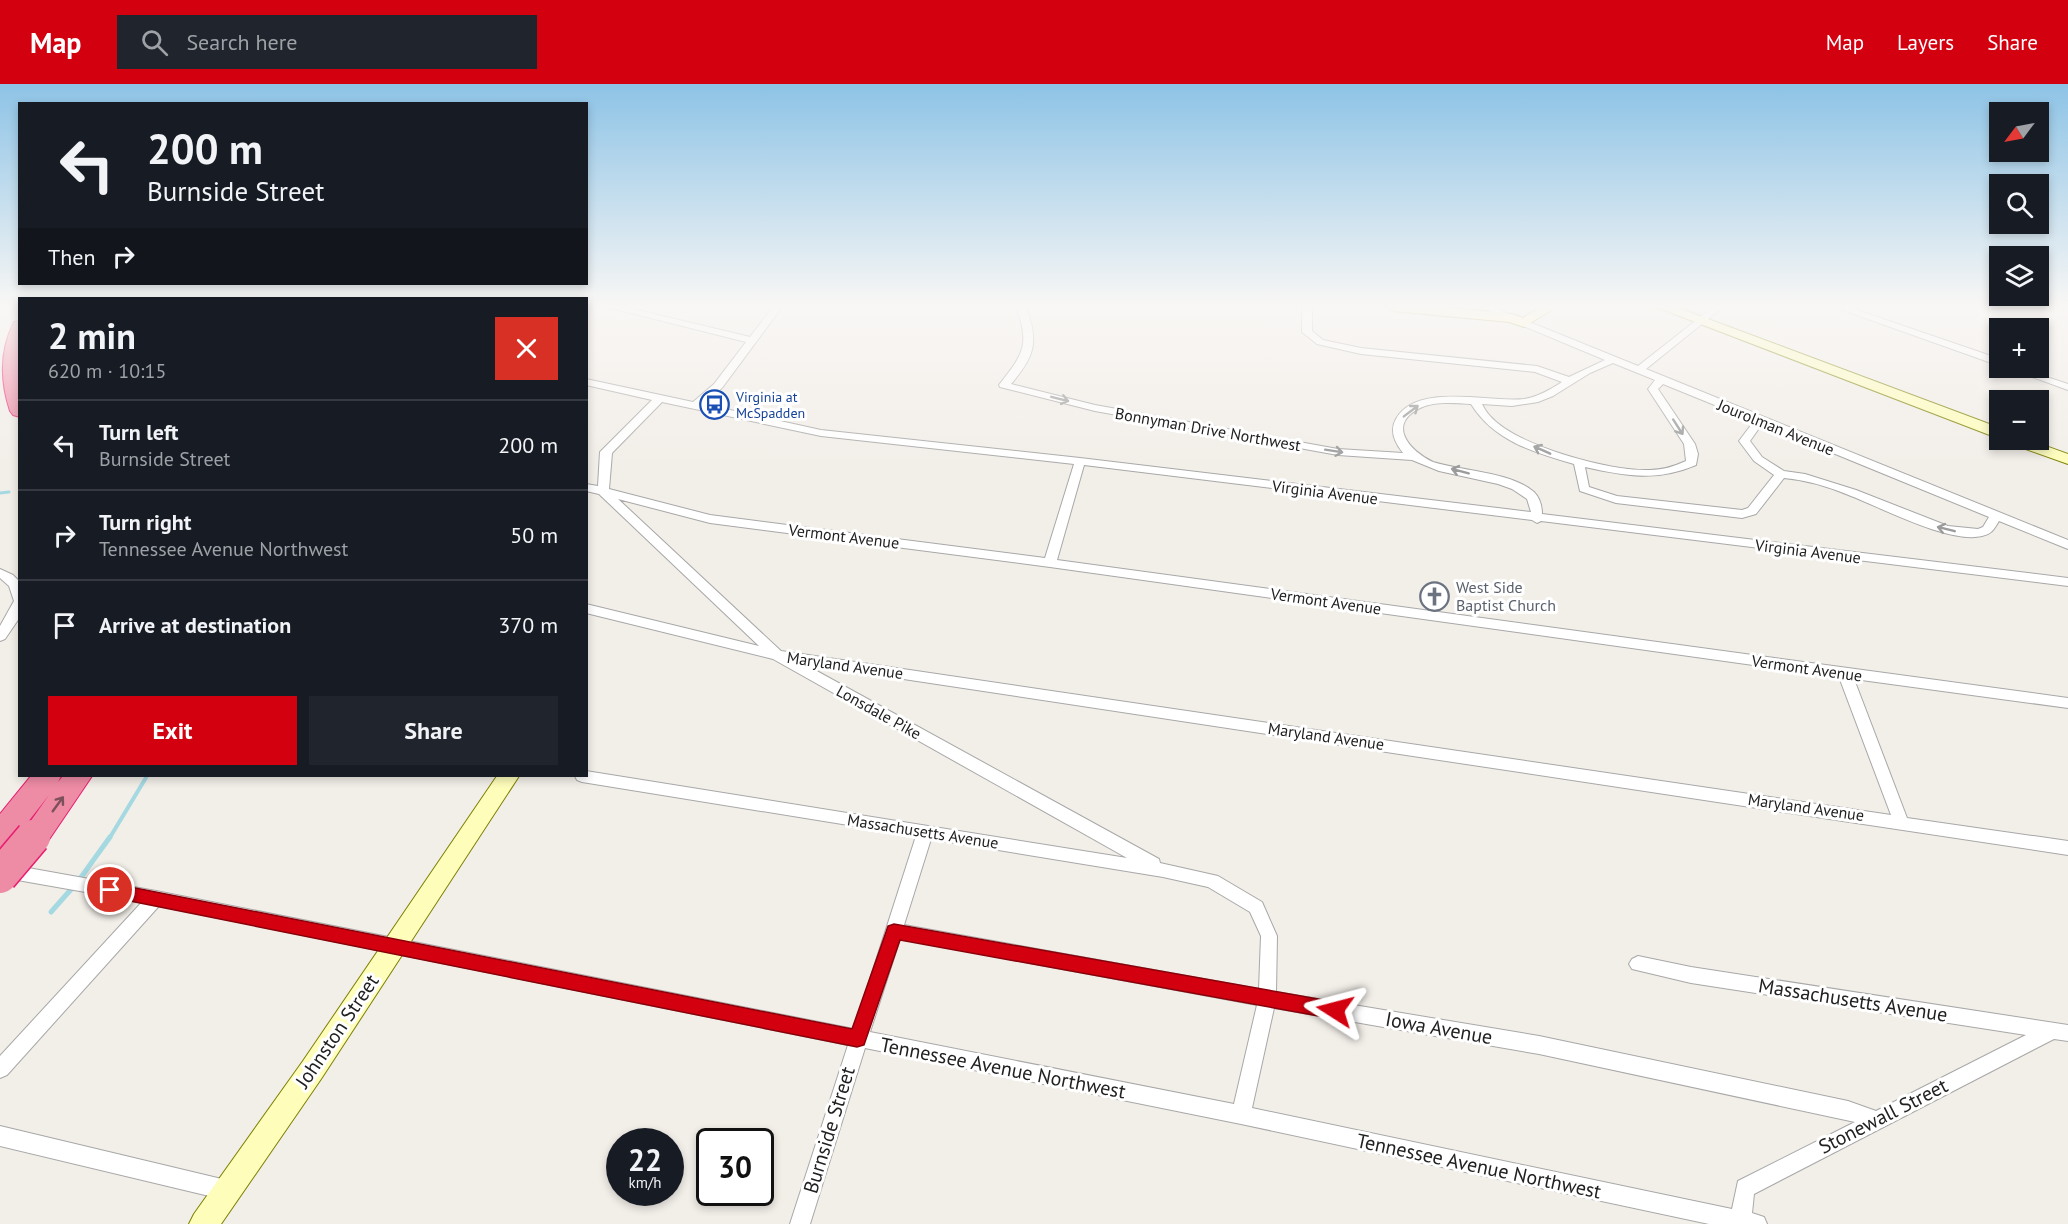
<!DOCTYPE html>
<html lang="en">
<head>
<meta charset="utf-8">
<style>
	body { margin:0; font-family:"PT Sans",sans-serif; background:#20242c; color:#f1f3f6; height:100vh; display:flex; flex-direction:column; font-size:22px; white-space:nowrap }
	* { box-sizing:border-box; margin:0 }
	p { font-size:20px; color:#9ea1a6 }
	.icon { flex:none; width:33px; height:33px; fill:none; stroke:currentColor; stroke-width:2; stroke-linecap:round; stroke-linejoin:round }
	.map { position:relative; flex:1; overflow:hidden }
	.sheet { position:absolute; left:18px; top:213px; width:570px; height:480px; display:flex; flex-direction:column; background:#171b24; border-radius:0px; box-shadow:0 3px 9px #0003 }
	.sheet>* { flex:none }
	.hud { position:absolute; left:18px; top:18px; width:570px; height:183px; border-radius:0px; box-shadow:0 3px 9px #0003; background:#171b24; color:#f1f3f6; overflow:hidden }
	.needle { width:39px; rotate:238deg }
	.controls { position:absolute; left:1989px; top:18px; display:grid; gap:12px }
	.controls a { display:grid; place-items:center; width:60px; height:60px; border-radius:0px; background:#171b24; box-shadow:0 3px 9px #0003; font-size:30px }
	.speed { position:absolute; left:606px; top:1044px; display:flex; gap:12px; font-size:30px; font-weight:700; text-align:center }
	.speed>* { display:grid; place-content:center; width:78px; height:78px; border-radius:50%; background:#171b24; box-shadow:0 3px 9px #0003; line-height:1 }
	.speed small { font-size:15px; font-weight:400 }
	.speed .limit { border:3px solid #111; border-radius:9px; background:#fff; color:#111 }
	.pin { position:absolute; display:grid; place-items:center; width:51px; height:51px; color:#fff; margin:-26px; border:3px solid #fff; border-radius:50%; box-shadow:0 2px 6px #0007 }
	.me { position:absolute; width:66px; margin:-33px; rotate:279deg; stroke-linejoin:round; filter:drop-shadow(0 0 4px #0008) }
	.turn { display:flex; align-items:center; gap:21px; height:126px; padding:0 30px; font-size:27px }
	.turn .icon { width:78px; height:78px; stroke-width:2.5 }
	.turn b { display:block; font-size:42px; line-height:51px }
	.then { display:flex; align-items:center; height:57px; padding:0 30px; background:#0003; gap:12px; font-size:22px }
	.round { display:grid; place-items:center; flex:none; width:63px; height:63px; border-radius:0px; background:#20242c }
	.summary { display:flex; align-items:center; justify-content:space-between; height:102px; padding:0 30px }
	h1 { font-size:36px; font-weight:600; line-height:45px }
	.primary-button { display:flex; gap:12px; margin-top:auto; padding:12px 30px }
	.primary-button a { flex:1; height:69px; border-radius:0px; background:#d3000f; color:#fff; font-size:24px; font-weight:600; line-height:69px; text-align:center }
	.primary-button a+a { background:#20242c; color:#f1f3f6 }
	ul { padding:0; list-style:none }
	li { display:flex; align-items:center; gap:18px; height:90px; padding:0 30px; border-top:2px solid #363941 }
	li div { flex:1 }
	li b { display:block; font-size:22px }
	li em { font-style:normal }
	header { display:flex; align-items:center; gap:36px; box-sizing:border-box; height:84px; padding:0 30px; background:#d3000f; color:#fff }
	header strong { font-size:28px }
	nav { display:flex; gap:33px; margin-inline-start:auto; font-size:21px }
	.search { width:420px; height:54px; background:#20242c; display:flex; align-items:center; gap:15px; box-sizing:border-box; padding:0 21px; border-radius:0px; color:#9ea1a6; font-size:22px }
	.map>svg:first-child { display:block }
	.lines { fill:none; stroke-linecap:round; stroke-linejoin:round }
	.stream-far2 { stroke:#a5d9e2; stroke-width:3 }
	.stream-far1 { stroke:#a5d9e2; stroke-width:4 }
	.stream { stroke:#a5d9e2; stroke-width:5 }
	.street-casing { stroke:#a8a8a8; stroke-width:2 }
	.secondary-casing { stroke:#7c8100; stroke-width:2 }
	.highway-casing { stroke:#e81c71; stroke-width:2 }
	.street { fill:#fff; fill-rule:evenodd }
	.secondary { fill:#fefdba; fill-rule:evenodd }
	.highway { fill:#ee8ba5; fill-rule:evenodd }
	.highway-bridge-far1-casing { stroke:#e81c71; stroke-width:29; stroke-linecap:butt }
	.highway-bridge-casing { stroke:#e81c71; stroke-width:37; stroke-linecap:butt }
	.highway-bridge-far1 { stroke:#ee8ba5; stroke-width:26 }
	.highway-bridge { stroke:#ee8ba5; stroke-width:34 }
	.oneway { stroke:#9b9b9b }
	.oneway2 { stroke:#7d515c }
	.route { fill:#d3000f; stroke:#89000a; stroke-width:1.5 }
	.labels { text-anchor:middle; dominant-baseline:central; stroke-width:6; stroke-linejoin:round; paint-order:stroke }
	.far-transit-label { font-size:14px; fill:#164399; stroke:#fff; text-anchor:start }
	.street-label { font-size:16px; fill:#212121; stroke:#fff }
	.worship-label { font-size:16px; fill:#5b616d; stroke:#fff; text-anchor:start }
	.near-street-label { font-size:20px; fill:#212121; stroke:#fff }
</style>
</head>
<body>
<header>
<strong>Map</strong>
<div class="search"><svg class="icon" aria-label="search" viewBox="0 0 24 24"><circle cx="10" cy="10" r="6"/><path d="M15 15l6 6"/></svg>Search here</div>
<nav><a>Map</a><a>Layers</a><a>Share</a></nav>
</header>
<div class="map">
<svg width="2068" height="1140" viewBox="0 0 2068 1140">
	<rect width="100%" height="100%" fill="#f2eee8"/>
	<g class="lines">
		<path class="stream-far2" d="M0 409 9 408"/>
		<path class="stream-far1" d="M109 755 147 692"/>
		<path class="stream" d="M79 796 110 753
			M51 828 74 802"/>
		<defs>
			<path id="street" d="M607 223H625L750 253 773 223H782L722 304 703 320 821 346 1080 374 1531 428 1527 415 1512 405 1498 400 1439 387 1412 376 1338 371 1095 327 1000 303 999 301C1022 271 1031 262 1016 223H1026C1039 258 1035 272 1011 300L1095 321 1338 365 1403 369C1395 359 1389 347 1396 335 1417 298 1490 319 1524 315 1538 313 1551 305 1562 298L1535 288 1361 270 1317 260 1302 248V223H1312V247L1323 256 1361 264 1537 282 1569 293 1605 276 1521 241V237H1527L1638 282 1713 223H1723L1646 285 2068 456V465L1999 437C1994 445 1992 450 1982 452 1950 460 1882 424 1851 412 1830 403 1807 396 1784 394L1756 430 1742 434 1616 419 1580 407 1574 380C1533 368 1494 357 1471 320 1455 319 1435 317 1420 324 1386 341 1410 367 1433 378 1462 387 1511 388 1534 408 1540 414 1542 422 1542 430L2068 494V502L1541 437 1537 439 1532 436 1084 381 1057 476 2068 614V624L1854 595 1907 734 2068 757V771L804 580 1159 775 1160 779 1218 792 1262 818 1277 852 1276 908 1539 952 1848 1017 1876 1027 2026 951 1691 899 1632 885 1629 880 1632 875 1638 872 1691 883 2068 941V957L2054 955 1754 1110 1752 1129 1764 1133 1767 1140H1709L1241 1040 865 964 810 1140H790L848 961 159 822 7 991 0 994V972L142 818 6 794 0 791V782L6 780 156 807 854 945 916 752 582 698 577 696 575 692H586V687L1127 774 773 575 586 529V520L759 562 599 410 586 407V400L598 402 600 368 652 316 586 301V295L693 318 714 300 746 258ZM1613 279 1655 296 1648 305 1684 360 1686 377C1675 382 1663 386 1650 386 1611 388 1516 362 1490 332 1487 329 1484 324 1482 320L1512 322 1538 318 1553 312 1590 289ZM1663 300 1754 337 1739 357 1754 377 1774 391 1748 424 1742 426 1617 412 1589 403 1585 383C1626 392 1656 398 1696 381L1698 370 1695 360 1658 305ZM662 318 821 352 1074 380 1045 474 710 431 609 405 612 369ZM1762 340 1989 433 1983 443 1978 445 1948 442 1856 406 1805 390 1784 387 1762 373 1750 357ZM618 415 710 439 1050 483 1839 593 1891 731 781 567ZM931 755 1163 793 1208 803 1250 828 1261 852 1259 905 904 841ZM900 855 1257 921 1234 1020 870 948ZM1274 924 1539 970 1855 1038 1738 1097 1732 1125 1252 1024Z
				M1481 223H1494L1517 234 1509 236Z
				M1834 223H1848L2000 275V282Z
				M2007 284H2020L2068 300V306Z
				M0 485 13 491 20 498V533L5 555 0 557V542L14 517 9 502 0 494Z
				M0 1042 226 1096 233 1099 236 1106 233 1113 226 1116 0 1062Z"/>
			<path id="secondary" d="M1387 223H1442L1512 230 1523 234 1540 223H1556L1524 243 1509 238 1393 227Z
				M1656 223H1676L2000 344V355Z
				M2007 356H2029L2068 370V380L2009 359Z
				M497 692H519L321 995 221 1140H189L194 1130 303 977Z"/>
			<path id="highway" d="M20 237V333L13 331 10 327C0 297 0 266 14 238Z
				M31 692H61L58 698 63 692H92L48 757 38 760 28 757 23 748 49 711 10 761 0 764V730Z"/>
		</defs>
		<use href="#street" class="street-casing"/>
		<use href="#secondary" class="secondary-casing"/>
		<use href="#highway" class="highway-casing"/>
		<use href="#street" class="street"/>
		<use href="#secondary" class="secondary"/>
		<use href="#highway" class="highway"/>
		<defs>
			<path id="highway-bridge-far1" d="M32 755 38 748"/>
			<path id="highway-bridge" d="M0 792 33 753"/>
		</defs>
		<use href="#highway-bridge-far1" class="highway-bridge-far1-casing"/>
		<use href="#highway-bridge" class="highway-bridge-casing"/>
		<use href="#highway-bridge-far1" class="highway-bridge-far1"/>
		<use href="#highway-bridge" class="highway-bridge"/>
	</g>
	<defs><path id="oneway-shaft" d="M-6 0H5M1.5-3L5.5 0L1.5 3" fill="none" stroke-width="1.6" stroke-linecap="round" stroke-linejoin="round" transform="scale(1.5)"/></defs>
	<g class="oneway">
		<use href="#oneway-shaft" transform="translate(1060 315) rotate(14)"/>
		<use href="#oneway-shaft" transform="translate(1411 327) rotate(-37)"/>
		<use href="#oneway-shaft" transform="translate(1678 343) rotate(57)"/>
		<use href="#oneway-shaft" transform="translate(1542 366) rotate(-156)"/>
		<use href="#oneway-shaft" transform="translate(1334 367) rotate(9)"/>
		<use href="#oneway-shaft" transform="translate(1460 387) rotate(-165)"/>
		<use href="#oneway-shaft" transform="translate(1946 445) rotate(-166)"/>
	</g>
	<use class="oneway2" href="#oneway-shaft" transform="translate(58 720) rotate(-54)"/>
	<linearGradient id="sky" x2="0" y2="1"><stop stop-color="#8dc3e6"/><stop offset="0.58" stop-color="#f9f7f5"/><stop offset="1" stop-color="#f9f7f5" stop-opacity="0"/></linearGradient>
	<rect width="2068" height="383" fill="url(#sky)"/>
	<path class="route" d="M110 799 852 945 886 848 888 842 894 840 1335 918 1341 921 1344 926 1341 932 1335 935 900 856 866 955 864 961 857 963 110 813 104 811 102 806 104 801Z"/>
	<defs>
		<symbol id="bus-ring" viewBox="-11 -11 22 22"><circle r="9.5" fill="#fff" stroke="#1a4fb4" stroke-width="1.5"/><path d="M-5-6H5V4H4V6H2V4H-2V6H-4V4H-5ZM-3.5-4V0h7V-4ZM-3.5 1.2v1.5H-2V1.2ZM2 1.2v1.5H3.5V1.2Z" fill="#1a4fb4"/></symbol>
		<symbol id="church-ring" viewBox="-11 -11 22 22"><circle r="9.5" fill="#fff" stroke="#6b7280" stroke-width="1.5"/><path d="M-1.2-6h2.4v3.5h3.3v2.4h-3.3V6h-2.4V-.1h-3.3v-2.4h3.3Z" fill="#6b7280"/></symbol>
	</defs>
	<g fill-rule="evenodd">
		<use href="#bus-ring" x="698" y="304" width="33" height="33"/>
		<use href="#church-ring" x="1418" y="496" width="33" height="33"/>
	</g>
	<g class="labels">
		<g class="far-transit-label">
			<text x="736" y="313">Virginia at<tspan x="736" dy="16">McSpadden</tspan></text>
		</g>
		<g class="street-label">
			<text transform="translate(1776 343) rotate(22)">Jourolman Avenue</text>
			<text transform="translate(1208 345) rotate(10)">Bonnyman Drive Northwest</text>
			<text transform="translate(1325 408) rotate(7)">Virginia Avenue</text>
			<text transform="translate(844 452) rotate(7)">Vermont Avenue</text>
			<text transform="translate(1808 467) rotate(7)">Virginia Avenue</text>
			<text transform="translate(1326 517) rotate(8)">Vermont Avenue</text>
			<text transform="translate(845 581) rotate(8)">Maryland Avenue</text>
			<text transform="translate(1807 584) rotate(8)">Vermont Avenue</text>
			<text transform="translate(879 628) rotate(29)">Lonsdale Pike</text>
			<text transform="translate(1326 652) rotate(8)">Maryland Avenue</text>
			<text transform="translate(1806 723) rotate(8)">Maryland Avenue</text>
			<text transform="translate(923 747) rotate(9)">Massachusetts Avenue</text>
		</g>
		<g class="worship-label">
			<text x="1456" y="503">West Side<tspan x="1456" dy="18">Baptist Church</tspan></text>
		</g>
		<g class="near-street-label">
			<text transform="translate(1853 916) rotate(9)">Massachusetts Avenue</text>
			<text transform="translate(1439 944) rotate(10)">Iowa Avenue</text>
			<text transform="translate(337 947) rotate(-56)">Johnston Street</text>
			<text transform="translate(1003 984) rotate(11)">Tennessee Avenue Northwest</text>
			<text transform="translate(1883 1032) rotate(-27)">Stonewall Street</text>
			<text transform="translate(829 1046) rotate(-73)">Burnside Street</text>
			<text transform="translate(1479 1082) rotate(12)">Tennessee Avenue Northwest</text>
		</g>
	</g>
</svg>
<div class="controls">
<a><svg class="needle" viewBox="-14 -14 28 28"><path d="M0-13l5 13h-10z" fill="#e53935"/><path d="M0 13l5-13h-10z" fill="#9ea1a6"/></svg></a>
<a><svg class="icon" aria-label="search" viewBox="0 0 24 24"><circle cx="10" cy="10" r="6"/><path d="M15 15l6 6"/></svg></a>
<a><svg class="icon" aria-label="layers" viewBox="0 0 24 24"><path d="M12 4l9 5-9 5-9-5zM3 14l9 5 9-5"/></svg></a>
<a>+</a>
<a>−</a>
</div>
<div class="speed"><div>22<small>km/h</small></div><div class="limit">30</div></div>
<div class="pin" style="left:110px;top:806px;background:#d93025"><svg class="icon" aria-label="arrive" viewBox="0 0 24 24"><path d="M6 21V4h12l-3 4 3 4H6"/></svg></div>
<svg class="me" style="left:1335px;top:926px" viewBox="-20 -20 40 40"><path d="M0-17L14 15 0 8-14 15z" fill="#d3000f" stroke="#fff" stroke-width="4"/></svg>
<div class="hud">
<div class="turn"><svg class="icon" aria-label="left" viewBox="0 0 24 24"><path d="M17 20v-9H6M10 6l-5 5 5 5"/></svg><div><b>200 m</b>Burnside Street</div></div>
<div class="then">Then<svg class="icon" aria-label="right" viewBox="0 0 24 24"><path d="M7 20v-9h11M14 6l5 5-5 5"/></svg></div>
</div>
<section class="sheet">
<div class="summary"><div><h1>2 min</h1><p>620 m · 10:15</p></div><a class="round" style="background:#d93025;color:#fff"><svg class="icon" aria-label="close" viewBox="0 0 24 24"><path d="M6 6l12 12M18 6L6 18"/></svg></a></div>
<ul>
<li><svg class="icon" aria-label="left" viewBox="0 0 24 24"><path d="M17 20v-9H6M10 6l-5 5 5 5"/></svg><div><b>Turn left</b><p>Burnside Street</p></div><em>200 m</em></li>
<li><svg class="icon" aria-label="right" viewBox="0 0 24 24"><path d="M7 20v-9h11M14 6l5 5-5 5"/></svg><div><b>Turn right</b><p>Tennessee Avenue Northwest</p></div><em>50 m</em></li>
<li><svg class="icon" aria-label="arrive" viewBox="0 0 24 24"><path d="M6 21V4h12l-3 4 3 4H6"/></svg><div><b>Arrive at destination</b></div><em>370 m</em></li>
</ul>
<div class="primary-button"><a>Exit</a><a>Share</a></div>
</section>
</div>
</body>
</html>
